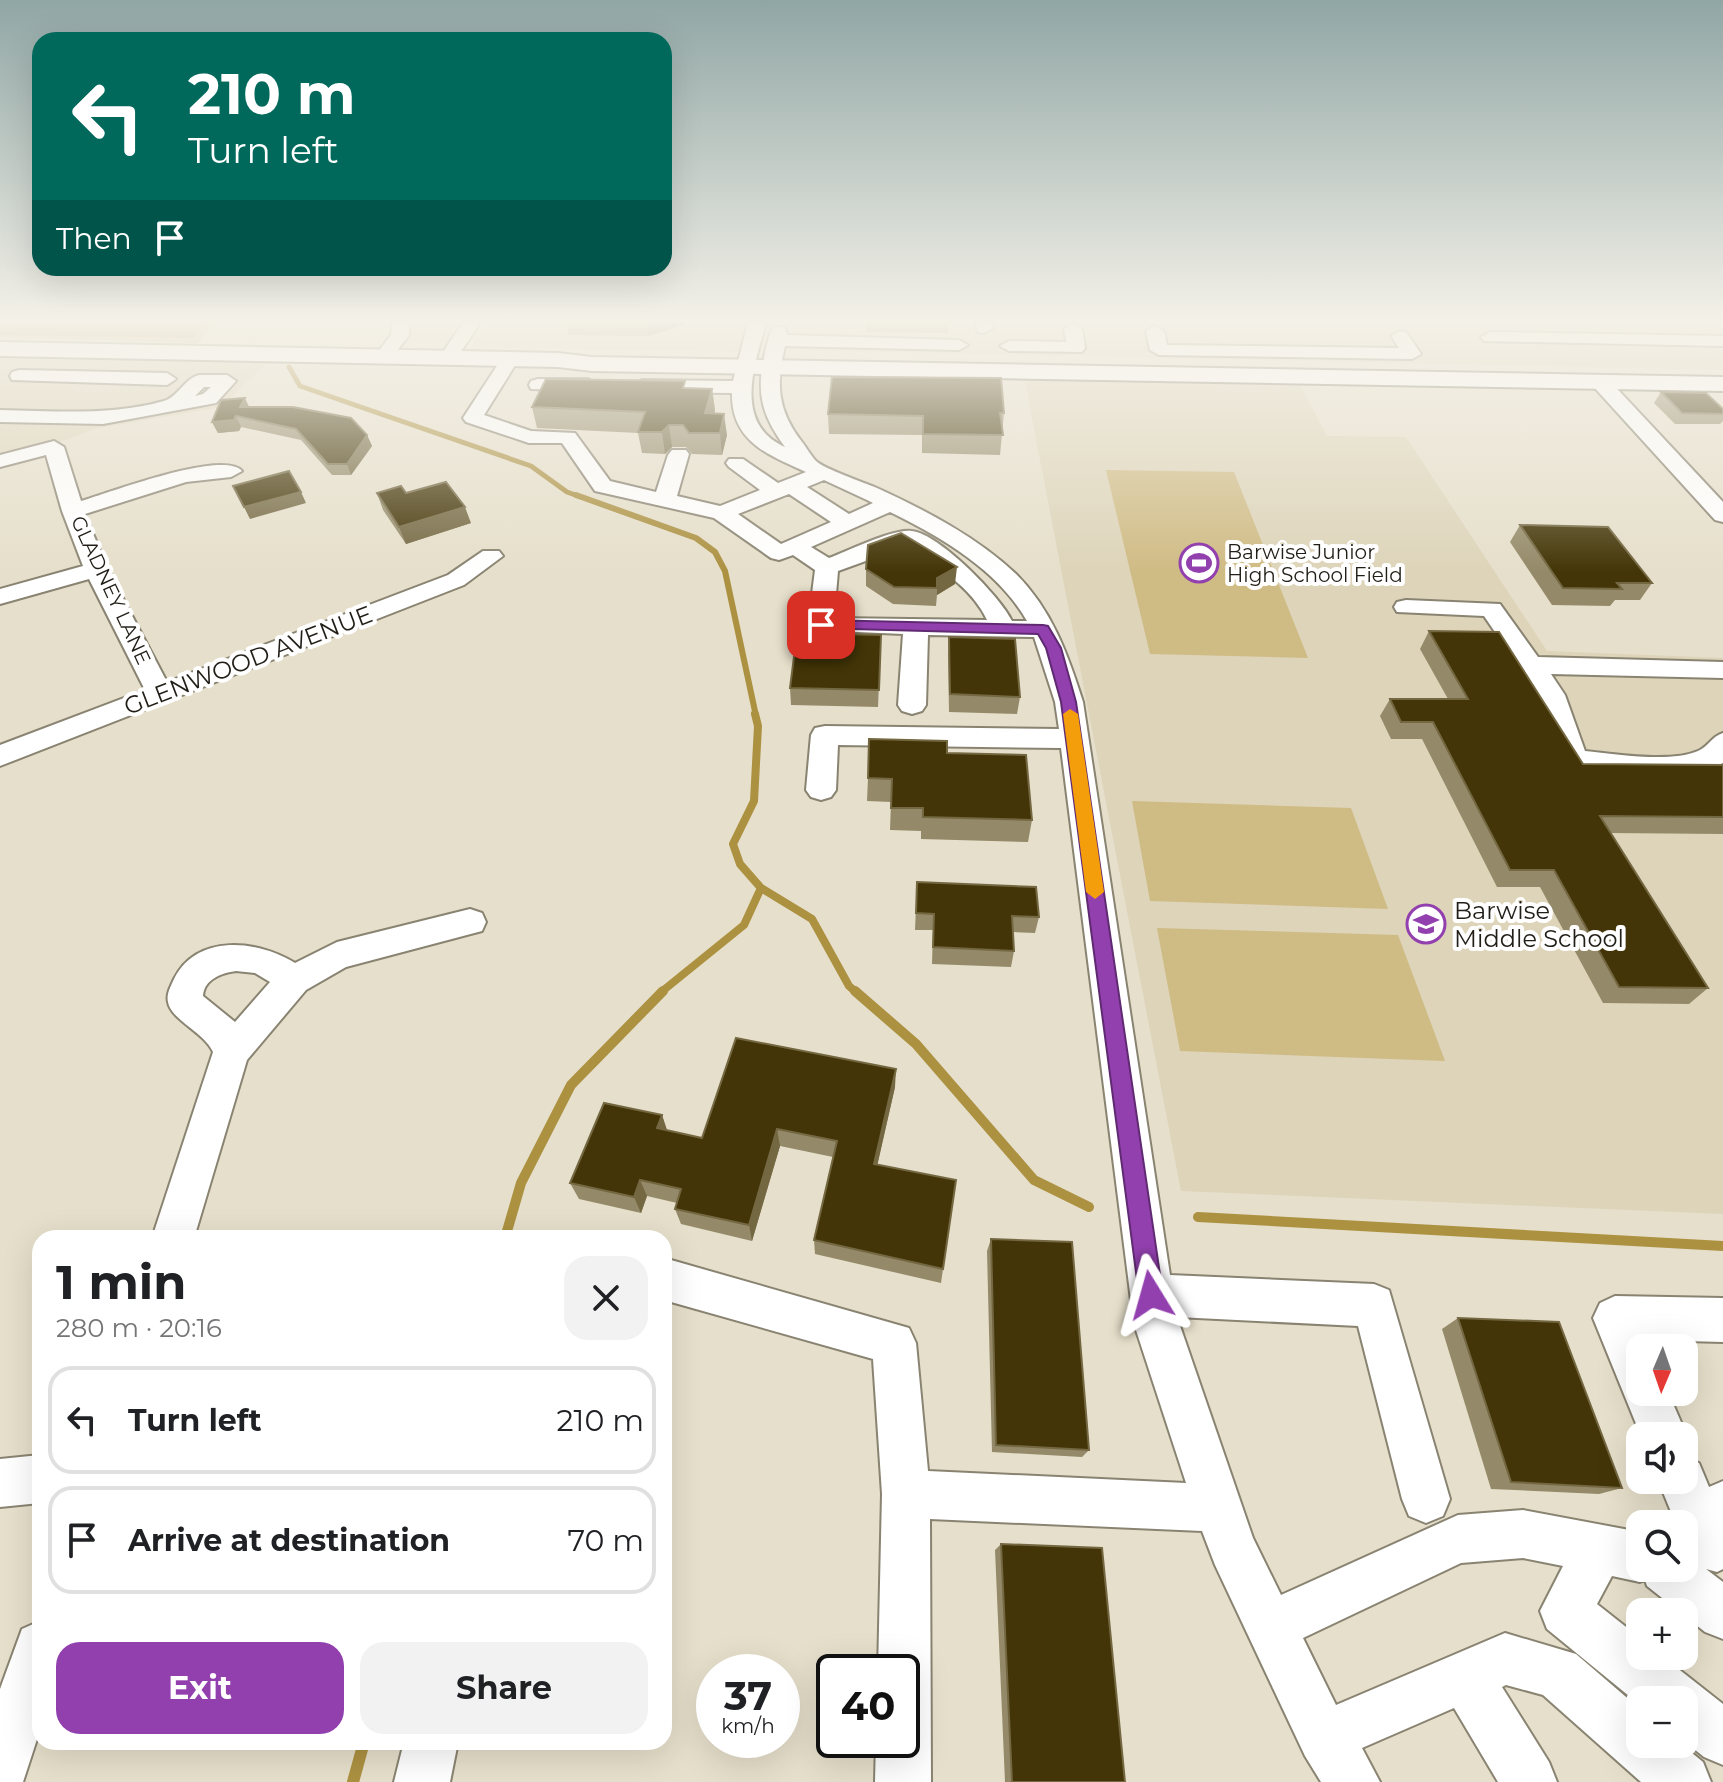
<!DOCTYPE html>
<html lang="en">
<head>
<meta charset="utf-8">
<style>
	body { margin:0; font-family:Montserrat,sans-serif; background:#f2f2f2; color:#202124; height:100vh; display:flex; flex-direction:column; font-size:30px; white-space:nowrap }
	* { box-sizing:border-box; margin:0 }
	p { font-size:26px; color:#757577 }
	.icon { flex:none; width:44px; height:44px; fill:none; stroke:currentColor; stroke-width:2; stroke-linecap:round; stroke-linejoin:round }
	.map { position:relative; flex:1; overflow:hidden }
	.details { position:absolute; left:32px; top:1230px; width:640px; height:520px; display:flex; flex-direction:column; background:#fff; border-radius:24px; box-shadow:0 8px 32px #0002 }
	.details>* { flex:none }
	.top-card { position:absolute; left:32px; top:32px; width:640px; height:244px; border-radius:24px; box-shadow:0 8px 32px #0002; background:#00695c; color:#fff; overflow:hidden }
	.needle { width:52px; rotate:182deg }
	.controls { position:absolute; left:1626px; top:1334px; display:grid; gap:16px }
	.controls a { display:grid; place-items:center; width:72px; height:72px; border-radius:16px; background:#fff; box-shadow:0 8px 32px #0002; font-size:40px }
	.speed { position:absolute; left:696px; top:1654px; display:flex; gap:16px; font-size:40px; font-weight:700; text-align:center }
	.speed>* { display:grid; place-content:center; width:104px; height:104px; border-radius:50%; background:#fff; box-shadow:0 8px 32px #0002; line-height:1 }
	.speed small { font-size:20px; font-weight:400 }
	.speed .limit { border:4px solid #111; border-radius:12px; background:#fff; color:#111 }
	.pin { position:absolute; display:grid; place-items:center; width:68px; height:68px; color:#fff; margin:-34px; border-radius:16px; box-shadow:0 4px 12px #0006 }
	.me { position:absolute; width:88px; margin:-44px; rotate:352deg; stroke-linejoin:round; filter:drop-shadow(0 0 6px #0008) }
	.turn { display:flex; align-items:center; gap:28px; height:168px; padding:0 24px; font-size:36px }
	.turn .icon { width:104px; height:104px; stroke-width:2.5 }
	.turn b { display:block; font-size:56px; line-height:68px }
	.then { display:flex; align-items:center; height:76px; padding:0 24px; background:#0003; gap:16px; font-size:30px }
	.round { display:grid; place-items:center; flex:none; width:84px; height:84px; border-radius:24px; background:#f2f2f2 }
	.summary { display:flex; align-items:center; justify-content:space-between; height:136px; padding:0 24px }
	h1 { font-size:48px; font-weight:700; line-height:60px }
	.button { display:flex; gap:16px; margin-top:auto; padding:16px 24px }
	.button a { flex:1; height:92px; border-radius:24px; background:#9340af; color:#fff; font-size:32px; font-weight:700; line-height:92px; text-align:center }
	.button a+a { background:#f2f2f2; color:#202124 }
	ul { padding:0; list-style:none }
	li { display:flex; align-items:center; gap:24px; height:108px; margin:0 16px 12px; padding:0 8px; border:4px solid #e0e0e0; border-radius:24px }
	li div { flex:1 }
	li b { display:block; font-size:30px }
	li em { font-style:normal }
	.map>svg:first-child { display:block }
	.built { fill:#ddd4b9 }
	.green { fill:#cfbb84 }
	.water { fill:#ac9141 }
	.lines { fill:none; stroke-linecap:round; stroke-linejoin:round }
	.stream-far4 { stroke:#ac9141; stroke-width:5 }
	.stream-far3 { stroke:#ac9141; stroke-width:6 }
	.stream-far2 { stroke:#ac9141; stroke-width:8 }
	.stream-far1 { stroke:#ac9141; stroke-width:10 }
	.stream { stroke:#ac9141; stroke-width:12 }
	.minor-casing { stroke:#898371; stroke-width:4 }
	.major-casing { stroke:#898371; stroke-width:4 }
	.minor { fill:#fff; fill-rule:evenodd }
	.major { fill:#fff; fill-rule:evenodd }
	.wall { fill:#948a69 }
	.shaded-wall { fill:#746842 }
	.building { fill:#433507; stroke:#746842; stroke-width:2 }
	.route { fill:#9340af; stroke:#602a72; stroke-width:2 }
	.slow { fill:#f59e0b }
	.labels { text-anchor:middle; dominant-baseline:central; stroke-width:8; stroke-linejoin:round; paint-order:stroke }
	.far-poi-label { font-size:20px; fill:#211e17; stroke:#fff; text-anchor:start }
	.far-street-label { font-size:20px; fill:#211e17; stroke:#fff }
	.street-label { font-size:24px; fill:#211e17; stroke:#fff }
	.poi-label { font-size:24px; fill:#211e17; stroke:#fff; text-anchor:start }
</style>
</head>
<body>
<div class="map">
<svg width="1723" height="1782" viewBox="0 0 1723 1782">
	<rect width="100%" height="100%" fill="#e6dfcb"/>
	<path class="built" d="M0 323H206L165 361 267 363 221 407 94 429 69 439 0 456Z
		M410 323H461L447 344 407 343Z
		M487 323H747L738 352 471 347Z
		M793 323H1723V370L789 350Z
		M1024 377 1299 383 1327 436 1406 437 1547 651 1723 658V1214L1181 1191Z"/>
	<path class="green" d="M0 323H213L198 343 0 337Z
		M1106 470 1234 472 1308 658 1150 654Z
		M1132 801 1351 808 1388 909 1150 901Z
		M1157 928 1398 935 1445 1061 1180 1051Z"/>
	<path class="water" d="M0 323H205L193 338 5 335 0 334Z"/>
	<g class="lines">
		<path class="stream-far4" d="M289 367 300 386 531 466 567 492 581 497"/>
		<path class="stream-far3" d="M576 495 696 538 715 552 725 571 756 716"/>
		<path class="stream-far2" d="M755 714 758 726 754 801 733 844 740 864 761 888 812 919 849 986 857 993
			M660 993 744 925 761 888"/>
		<path class="stream-far1" d="M855 991 916 1044 1034 1180 1089 1207
			M1198 1217 1723 1246
			M505 1238 521 1183 571 1085 663 991"/>
		<path class="stream" d="M353 1782 364 1742"/>
		<defs>
			<path id="minor" d="M392 323H409V335L390 360H378L375 356 391 335Z
				M463 323H480L454 362H442L439 358Z
				M748 323H766C754 366 733 424 785 447 763 417 756 395 764 358 766 348 768 337 773 327H785L787 335 959 340 968 345 959 350 785 346C776 384 777 410 802 442 806 447 812 457 816 461 824 469 863 482 877 488 925 510 977 537 1016 574 1052 610 1068 655 1083 702L1170 1275 1374 1284 1389 1290 1450 1499 1443 1516 1426 1523 1409 1516 1402 1499 1358 1326 1177 1317 1253 1538 1281 1595 1458 1515 1523 1510 1640 1532V1568H1684V1524H1676L1658 1480H1684V1457L1699 1463 1709 1487 1723 1481V1569L1717 1572 1706 1569 1723 1582V1639L1705 1632 1647 1586 1645 1580 1640 1582 1612 1576 1597 1604 1640 1638V1656H1662L1723 1704V1765L1704 1757 1684 1741V1700H1640V1705L1547 1629 1540 1611 1563 1566 1523 1558 1461 1563 1303 1638 1336 1705 1505 1633 1576 1654 1640 1709V1744H1681L1703 1762 1711 1782H1641L1543 1695 1506 1685 1502 1687 1549 1762 1557 1782H1498L1454 1708 1362 1748 1380 1782H1321L1305 1756 1215 1565 1202 1531 930 1519 931 1782H875L876 1740H902V1672H878L882 1494 873 1359 664 1300V1258L909 1328 916 1343 928 1471 1186 1483 1134 1324 1061 748 838 745 836 790 831 797 821 800 811 797 806 790 811 735 815 728 825 726 1059 729 1055 702 1034 637 928 635 926 705 922 711 912 714 902 711 898 705 903 634 812 630 808 625 815 570 793 555 779 560 771 558 714 518 595 491 562 443H529L466 422 463 418 504 355H516L519 359 484 415 531 431 575 433 610 481 656 492 668 455 672 450H686L689 454 677 496 720 506 760 490 729 467 726 463 729 459H743L778 483 806 472C768 455 731 441 732 393L642 392 633 386 642 380 733 381ZM824 480 867 500 873 503 849 514 807 487ZM789 494 831 522 781 544 738 514ZM890 512C941 537 998 570 1027 621H1012C1000 596 939 534 912 531 894 528 848 551 829 558L811 547ZM907 546C936 566 972 587 987 620L834 618 838 571Z
				M975 323H992L993 328 984 333 978 332Z
				M1073 324 1082 329 1085 348 1082 352 1009 351 1000 346 1009 341 1066 342 1064 329Z
				M1155 326 1164 331 1167 345 1399 348 1391 336 1400 331 1406 332 1421 354 1412 359 1159 355 1150 350 1146 331Z
				M1490 332 1723 336V346L1484 341 1481 337Z
				M19 370 167 373 176 379 167 385 12 380 10 376 12 372Z
				M199 375H227L236 381 216 403 103 424 0 422V410C55 411 111 416 164 401 178 397 184 379 199 375ZM204 387H211L203 394 195 396Z
				M1600 376 1607 378 1723 502V522L1715 520 1593 386 1591 382Z
				M538 379H588L597 385 588 391 531 389 529 385 531 381Z
				M54 441 64 447 81 501C108 493 224 449 242 471L231 477 186 482 85 514 108 570 167 682 448 575 483 551H499L503 556 464 585 0 766V745L145 690 89 579 0 604V589L83 566 62 511 46 455 0 467V455Z
				M1406 600 1500 604 1538 657 1723 662V678L1551 674 1565 695 1585 751C1616 754 1670 763 1698 751 1709 746 1711 737 1723 733V763C1683 782 1606 779 1564 767L1539 696 1484 616 1397 612 1394 607 1397 602Z
				M470 909 482 913 486 922 482 931 346 967 306 990 247 1060 194 1238H152L213 1052C204 1032 171 1020 168 1002 166 994 171 986 174 979 197 933 258 940 295 963L337 942ZM236 971 255 973 270 982 235 1022 203 996C204 979 222 973 236 971Z
				M1615 1296 1723 1298V1342L1646 1340 1649 1348H1640V1392H1668L1687 1436 1684 1443V1436H1641L1593 1318 1600 1303Z
				M40 1455V1503L0 1507V1459Z
				M40 1621V1730L23 1782H0V1689L22 1629Z
				M404 1742H458L450 1782H394Z"/>
			<path id="major" d="M0 342 558 353 592 357 1723 377V391L592 371 558 367 0 356Z"/>
		</defs>
		<use href="#minor" class="minor-casing"/>
		<use href="#major" class="major-casing"/>
		<use href="#minor" class="minor"/>
		<use href="#major" class="major"/>
	</g>
	<path class="wall" d="M566 323H689L649 336 569 335Z
		M866 323H949L948 333 866 332Z
		M686 388 712 389 715 410 714 414 727 435 722 455 692 454 686 447H672L665 454 642 453 638 433 537 428 532 407Z
		M1661 392 1723 409V421L1720 424H1675L1654 403Z
		M249 407 367 435 372 446 351 475H332L301 440 241 427 239 431 218 433 212 422Z
		M1004 413 1000 455 922 453V435L829 434 828 414Z
		M377 493H406L471 523 406 544 383 510Z
		M1520 525 1652 583 1640 600H1615L1610 606 1552 605 1510 542Z
		M866 569 955 584 937 595 936 606 893 604 866 586Z
		M1429 631 1583 764 1723 765V834L1611 833 1708 988 1689 1004 1603 1003 1540 887H1497L1422 739H1391L1380 716 1390 699H1448L1420 649Z
		M881 635 878 707 791 705 790 688Z
		M949 637 1020 697 1017 714 949 712 948 654Z
		M947 753 1032 820 1028 842 921 839V831L890 830 891 802 867 801 868 778Z
		M917 882 1039 917 1035 933 1013 932 1014 951 1011 967 932 964 933 930H915Z
		M895 1087 877 1165 943 1269 941 1283 815 1254 814 1240 833 1157 780 1146 752 1241 681 1224 675 1209 677 1203 647 1196 641 1213 579 1199 570 1183 662 1115 667 1131 702 1138Z
		M991 1239 1089 1450 1082 1457 992 1452 987 1251Z
		M1458 1318 1622 1488 1599 1494 1491 1489 1442 1329Z
		M1001 1544 1125 1782H1005L995 1550Z"/>
	<path class="shaded-wall" d="M646 323H689L649 336Z
		M712 389 715 410 708 435 705 413Z
		M245 398 250 409 240 407Z
		M724 414 727 435 722 455 720 433Z
		M236 416 241 427 239 431 218 433 212 422Z
		M669 425 672 447 665 454 662 432Z
		M367 435 372 446 351 475 347 464Z
		M301 492 306 503 250 519 244 507Z
		M465 507 471 523 406 544 399 527Z
		M957 567 955 584 937 595V578Z
		M896 1069 895 1087 874 1180V1164Z
		M662 1115 668 1133 657 1128Z
		M777 1129 780 1146 752 1241 749 1225Z
		M640 1180 647 1196 641 1213 634 1197Z"/>
	<path class="building" d="M832 377 1001 378 1004 413H1000L1003 435 923 434V416L828 414Z
		M546 379 685 381 683 388 712 389 705 413 724 414 720 433H689L683 425H669L662 432H638L645 412 532 407Z
		M1661 392 1706 393 1723 409V414L1682 413Z
		M245 398 240 407H293L351 418 367 435 347 464H328L296 429 236 416 234 420 212 422 221 400Z
		M289 471 301 492 244 507 233 486Z
		M446 482 465 507 399 527 377 493 401 486 406 493Z
		M1520 525 1608 527 1652 583H1617L1622 589 1563 588Z
		M901 533 957 567 937 578V588L894 587 866 569 868 545Z
		M1429 631 1499 632 1583 764 1723 765V817L1600 816 1708 988 1619 987 1554 870H1510L1433 722H1401L1390 699H1468Z
		M797 633 881 635 879 690 790 688Z
		M949 637 1015 639 1020 697 950 694Z
		M869 739 947 741V753L1026 755 1032 820 923 817V808H891L892 779 868 778Z
		M917 882 1036 887 1039 917 1012 916 1014 951 933 947 934 914 916 913Z
		M736 1038 896 1069 874 1164 956 1180 943 1269 814 1240 837 1141 777 1129 749 1225 675 1209 681 1189 640 1180 634 1197 570 1183 604 1103 662 1115 657 1128 702 1138Z
		M991 1239 1072 1242 1089 1450 996 1445Z
		M1458 1318 1559 1322 1622 1488 1511 1482Z
		M1001 1544 1102 1548 1125 1782H1012Z"/>
	<linearGradient id="sky" x2="0" y2="1"><stop stop-color="#90a6a5"/><stop offset="0.56" stop-color="#f4f1e8"/><stop offset="1" stop-color="#f4f1e8" stop-opacity="0"/></linearGradient>
	<rect width="1723" height="572" fill="url(#sky)"/>
	<path class="route" d="M821 620 1043 625 1048 626 1061 648 1076 702 1163 1295 1160 1303 1151 1307 1143 1303 1139 1295 1061 702 1046 648 1038 634 816 628V622Z"/>
	<path class="slow" d="M1070 709 1078 714 1104 892 1095 899 1086 892 1063 714Z"/>
	<defs>
		<symbol id="stadium-ring" viewBox="-11 -11 22 22"><circle r="9.5" fill="#fff" stroke="#9340af" stroke-width="1.5"/><path d="M0-5a6.5 5 0 1 0 0 10a6.5 5 0 1 0 0-10ZM-3.5-1.8h7v3.6h-7Z" fill="#9340af"/></symbol>
		<symbol id="school-ring" viewBox="-11 -11 22 22"><circle r="9.5" fill="#fff" stroke="#9340af" stroke-width="1.5"/><path d="M0-5L7-2L0 1L-7-2ZM-4 1L0 2.5L4 1V4Q0 6-4 4Z" fill="#9340af"/></symbol>
	</defs>
	<g fill-rule="evenodd">
		<use href="#stadium-ring" x="1177" y="541" width="44" height="44"/>
		<use href="#school-ring" x="1404" y="902" width="44" height="44"/>
	</g>
	<g class="labels">
		<g class="far-poi-label">
			<text x="1227" y="552">Barwise Junior<tspan x="1227" dy="23">High School Field</tspan></text>
		</g>
		<g class="far-street-label">
			<text transform="translate(111 590) rotate(65)">GLADNEY LANE</text>
		</g>
		<g class="street-label">
			<text transform="translate(248 660) rotate(-21)">GLENWOOD AVENUE</text>
		</g>
		<g class="poi-label">
			<text x="1454" y="910">Barwise<tspan x="1454" dy="28">Middle School</tspan></text>
		</g>
	</g>
</svg>
<div class="controls">
<a><svg class="needle" viewBox="-14 -14 28 28"><path d="M0-13l5 13h-10z" fill="#e53935"/><path d="M0 13l5-13h-10z" fill="#757577"/></svg></a>
<a><svg class="icon" aria-label="sound" viewBox="0 0 24 24"><path d="M4 9h4l5-4v14l-5-4H4zM17 9q2 3 0 6"/></svg></a>
<a><svg class="icon" aria-label="search" viewBox="0 0 24 24"><circle cx="10" cy="10" r="6"/><path d="M15 15l6 6"/></svg></a>
<a>+</a>
<a>−</a>
</div>
<div class="speed"><div>37<small>km/h</small></div><div class="limit">40</div></div>
<div class="pin" style="left:821px;top:625px;background:#d93025"><svg class="icon" aria-label="arrive" viewBox="0 0 24 24"><path d="M6 21V4h12l-3 4 3 4H6"/></svg></div>
<svg class="me" style="left:1151px;top:1295px" viewBox="-20 -20 40 40"><path d="M0-17L14 15 0 8-14 15z" fill="#9340af" stroke="#fff" stroke-width="4"/></svg>
<div class="top-card">
<div class="turn"><svg class="icon" aria-label="left" viewBox="0 0 24 24"><path d="M17 20v-9H6M10 6l-5 5 5 5"/></svg><div><b>210 m</b>Turn left</div></div>
<div class="then">Then<svg class="icon" aria-label="arrive" viewBox="0 0 24 24"><path d="M6 21V4h12l-3 4 3 4H6"/></svg></div>
</div>
<section class="details">
<div class="summary"><div><h1>1 min</h1><p>280 m · 20:16</p></div><a class="round"><svg class="icon" aria-label="close" viewBox="0 0 24 24"><path d="M6 6l12 12M18 6L6 18"/></svg></a></div>
<ul>
<li><svg class="icon" aria-label="left" viewBox="0 0 24 24"><path d="M17 20v-9H6M10 6l-5 5 5 5"/></svg><div><b>Turn left</b></div><em>210 m</em></li>
<li><svg class="icon" aria-label="arrive" viewBox="0 0 24 24"><path d="M6 21V4h12l-3 4 3 4H6"/></svg><div><b>Arrive at destination</b></div><em>70 m</em></li>
</ul>
<div class="button"><a>Exit</a><a>Share</a></div>
</section>
</div>
</body>
</html>
